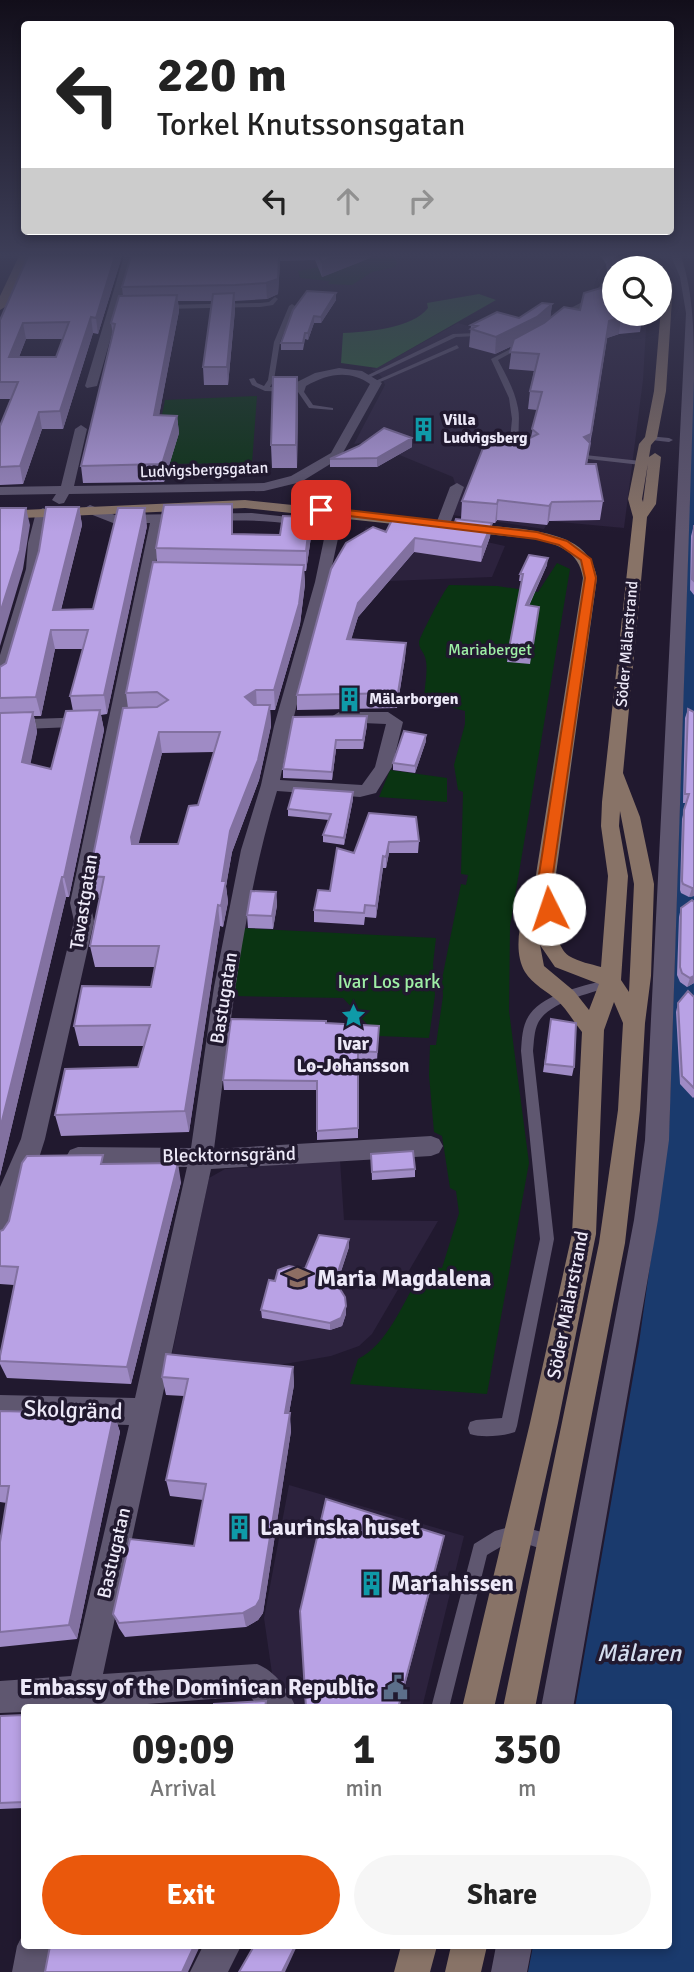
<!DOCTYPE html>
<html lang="en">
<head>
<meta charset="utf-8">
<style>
	body { margin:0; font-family:Signika,sans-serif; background:#f6f6f6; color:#222; height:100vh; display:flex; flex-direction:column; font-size:26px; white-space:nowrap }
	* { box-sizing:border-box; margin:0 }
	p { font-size:23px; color:#767676 }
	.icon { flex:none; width:38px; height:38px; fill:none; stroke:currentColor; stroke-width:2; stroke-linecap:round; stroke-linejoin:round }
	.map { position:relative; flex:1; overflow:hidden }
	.sheet { position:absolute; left:21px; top:1704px; width:651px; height:245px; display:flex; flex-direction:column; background:#fff; border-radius:7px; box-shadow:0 4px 10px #0003 }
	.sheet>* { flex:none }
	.hud { position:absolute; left:21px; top:21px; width:653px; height:214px; border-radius:7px; box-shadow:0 4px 10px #0003; background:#fff; color:#222; overflow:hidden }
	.buttons { position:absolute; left:602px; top:256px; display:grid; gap:14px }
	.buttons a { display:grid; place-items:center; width:70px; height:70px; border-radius:50%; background:#fff; box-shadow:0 4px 10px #0003; font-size:35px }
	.pin { position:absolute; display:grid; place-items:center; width:60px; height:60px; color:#fff; margin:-30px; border-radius:14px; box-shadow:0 4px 10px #0006 }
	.me { position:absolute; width:77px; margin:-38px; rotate:356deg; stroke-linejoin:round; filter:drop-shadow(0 0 5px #0008) }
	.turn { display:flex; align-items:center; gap:24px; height:147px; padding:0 21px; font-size:32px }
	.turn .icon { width:91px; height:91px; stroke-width:2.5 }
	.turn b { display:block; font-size:49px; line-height:60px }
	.lanes { display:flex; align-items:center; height:66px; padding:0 21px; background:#0003; justify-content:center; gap:35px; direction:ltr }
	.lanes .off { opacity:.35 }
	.eta { display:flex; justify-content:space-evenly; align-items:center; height:119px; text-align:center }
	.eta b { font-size:42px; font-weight:700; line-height:49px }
	.cta { display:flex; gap:14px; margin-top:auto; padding:14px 21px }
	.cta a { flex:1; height:80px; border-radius:42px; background:#ea580c; color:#fff; font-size:28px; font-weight:700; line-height:80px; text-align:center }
	.cta a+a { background:#f6f6f6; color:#222 }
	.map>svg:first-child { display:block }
	.built { fill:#2c223d }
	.green { fill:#0a3412 }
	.forest { fill:#2d6535 }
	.water { fill:#1a3a6d }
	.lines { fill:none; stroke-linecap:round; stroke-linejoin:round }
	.lane { fill:#5f5770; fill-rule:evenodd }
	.street { fill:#5f5770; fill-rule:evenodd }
	.secondary { fill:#887367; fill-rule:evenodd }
	.wall { fill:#9f8bc5; fill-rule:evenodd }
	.shaded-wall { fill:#8271a0 }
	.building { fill:#b9a2e5; stroke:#8271a0; stroke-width:2; fill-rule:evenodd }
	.route { fill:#ea580c; stroke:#983908; stroke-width:2 }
	.labels { text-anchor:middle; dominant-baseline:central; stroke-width:7; stroke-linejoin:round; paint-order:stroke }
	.far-poi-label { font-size:16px; font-weight:bold; fill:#ede9f8; stroke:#21192f; text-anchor:start }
	.far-street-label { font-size:16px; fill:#ede9f8; stroke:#21192f }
	.far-park-label { font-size:16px; fill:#9eeea5; stroke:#21192f }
	.street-label { font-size:19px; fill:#ede9f8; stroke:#21192f }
	.park-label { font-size:19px; fill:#9eeea5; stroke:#21192f }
	.poi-label { font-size:19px; font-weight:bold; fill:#ede9f8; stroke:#21192f }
	.near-poi-label { font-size:23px; font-weight:bold; fill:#ede9f8; stroke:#21192f; text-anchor:start }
	.near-street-label { font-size:23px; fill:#ede9f8; stroke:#21192f }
	.near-water-label { font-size:24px; font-style:italic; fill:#d4deef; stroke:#21192f }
</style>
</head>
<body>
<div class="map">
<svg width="694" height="1972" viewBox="0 0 694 1972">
	<rect width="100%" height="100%" fill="#21192f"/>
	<path class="built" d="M596 269 614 270V313H647L643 380 624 528 549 521 544 529 446 514 456 487 453 477 368 442 354 444 385 385 381 376 371 369 377 368 458 323 486 331 584 303 600 290Z
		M366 527 478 540 505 546 492 577 389 581 409 554 361 537Z
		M340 1160 344 1220 438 1221 372 1334 359 1346 331 1356 279 1365 172 1354 209 1178 225 1169Z
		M289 1485 464 1536 422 1708H277L264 1618Z"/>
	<path class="green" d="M395 257 397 264 395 267 372 272 352 285 328 284 330 281 300 278 298 271 369 258Z
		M257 396 252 463 152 464 165 400Z
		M557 563 570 569 510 926 509 1011 529 1163 487 1394 350 1384 358 1359C387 1344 401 1307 417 1280L423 1279 432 1267 442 1268 459 1213 456 1191 450 1188 442 1136 434 1132 429 1075 430 1045H436L443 996 442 979 461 884 466 885 468 875 461 874 463 792 458 790 454 765 465 724V711L424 700C424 688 429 669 425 657 423 651 419 649 419 642 420 636 444 590 449 585L497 586 538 592Z
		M390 770 447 778V802L379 797Z
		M241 928 436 938 433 964 435 995 429 1038 378 1036 343 998 233 996Z"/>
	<path class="forest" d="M479 294 496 300 377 368 341 363 343 333C367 332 413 328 428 308L427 303Z"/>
	<path class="water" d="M694 357V1972H528L533 1946H668V1708H575L639 1343 669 1130Z"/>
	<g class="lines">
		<path class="lane" d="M602 282 607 283 599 297 566 318H562C570 302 591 305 602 282Z
			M275 297 278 299 273 305 260 307 163 309 160 307 163 305 260 303 269 302Z
			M292 304 295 306 280 342 274 380 270 387 302 389 313 405 333 408V410L309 408 298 392 265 391 252 385 249 379 254 378 257 383 264 386 268 380 274 342 289 306Z
			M476 333 478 336 456 337 371 377 366 376 453 334Z
			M526 341 528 344 498 360C506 375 515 391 518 408 521 422 515 436 523 448L519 450H516L510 440 512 419 509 398 491 359Z
			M457 345 459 348 378 383 373 382Z
			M648 436 669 438 673 440 669 442 651 440H648Z
			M585 455 650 462 654 464 650 466 588 459 584 457Z
			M610 979 614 980 616 983 614 986C594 992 548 1002 538 1023 534 1031 534 1042 533 1051L554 1239 517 1426 515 1432C503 1436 482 1438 470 1434L468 1428 470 1422 476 1420 502 1418 540 1239 521 1051C522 1038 522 1025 530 1014 545 993 587 985 610 979Z
			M516 1525 560 1537 563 1543 560 1549C544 1556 526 1538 508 1543 501 1546 494 1551 487 1555L449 1708H431L474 1544 495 1531Z"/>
		<path class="street" d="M124 256H134L97 386 87 388 85 386Z
			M671 256H681C694 295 694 336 694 378L669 1140 658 1220 573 1708H541L634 1220 645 1140 686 313 680 277Z
			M339 368 362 371 382 383 340 458 301 482 264 491 69 494 64 503 59 504 52 500 56 494 0 495V487L61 486 75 429 81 425 87 429 74 486 264 483 291 476 331 453 370 384C349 369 327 374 306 386L304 392 294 390 297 382 315 373Z
			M457 483 464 487 450 524 448 527H438L436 524 450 487Z
			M90 505 115 515 252 513 307 519 335 527 339 534C322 617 296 697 280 780L362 785 375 767 386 724 339 722 331 717 339 712H388L403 722 392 767 376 793 360 797 277 791C242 907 230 1029 214 1149L431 1136 439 1139 443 1146 439 1153 431 1156 211 1169 103 1674 257 1664C275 1671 289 1690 296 1708H259L250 1696 96 1708H24V1712L0 1713V1681L71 1676 129 1425 0 1421V1395L135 1398 187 1167H78L70 1164 66 1157 70 1150 78 1147 191 1148 214 987 241 850 261 785 274 726 315 582 325 534C289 514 206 522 164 522L90 903 94 921 45 1139 39 1158 26 1181 13 1238 9 1246 0 1249V1187L21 1139 74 921 70 903 150 523H113L85 512 83 509Z
			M43 508 50 512 42 543 40 569 8 682 0 687V655L26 569 28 543 36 512Z
			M91 717 97 718 99 722 97 726 0 730V720Z
			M24 1932V1946H53L48 1972H12L17 1946Z
			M203 1946H241L228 1972H190Z
			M496 1946H532L527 1972H491Z"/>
		<path class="secondary" d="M19 256H29L5 307 0 310V296Z
			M644 256H654L665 268 673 284 666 391 657 438 651 445 649 457 655 453 661 457 656 504 647 517 623 773 640 817 654 884 651 976 645 1023 640 1110 625 1243 535 1708H503L599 1243 618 1110 623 1023 614 1002 604 1030 596 1234 558 1423 494 1708H462L530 1423 572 1234 582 1032C574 1022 567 1010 558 1001 548 992 532 984 525 972 510 946 524 906 535 881L583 578C579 551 558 544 534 539L245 508 0 519V511L245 500 523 529C555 534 591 541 597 578L555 881C556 902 550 942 569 956 579 962 591 964 601 967L608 876 601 826 602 802 633 517 628 499 639 444 645 437 654 391 663 284 660 268H654ZM648 463 643 502 642 499ZM620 811 634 884 629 992 621 980 628 876 619 826ZM540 945 555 967 599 984 589 1010 574 991 544 966Z
			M401 1946H437L430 1972H394Z
			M451 1946H487L481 1972H445Z"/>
	</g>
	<path class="wall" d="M28 256H122L98 334 93 333 63 429H42L23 484 0 485V426L11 399H0V320ZM26 339H63L56 357H19Z
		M131 256H370V258L322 277 315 260 280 261 278 294 267 299 235 301V310L228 385H204L203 367 212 301H178L179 311 159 415 177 416 179 433 164 482 83 483 81 466 113 335 111 323 123 296 122 287Z
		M601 256H637L643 313 640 332 619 334 607 338 587 464 603 501 600 520 549 521 547 525 497 520 495 523H491L490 537 481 562 414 552 358 617 351 639 406 643 405 658 397 708 297 710V695L386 532 454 525 461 519 462 501 531 437 537 410 528 409 530 391 534 371 509 369 512 346 495 354 469 347 471 325 519 318 552 304 550 318 580 310 609 285 606 264Z
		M336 293V300L321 323H314L308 340 305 339 303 350H281V343Z
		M298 399 297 468H272L271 445Z
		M412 438V447L377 467H330V459Z
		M232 504 233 534 311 537 306 571H304L305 584 300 624 275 710H270L271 726 259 780 232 852 226 886 228 902 223 927 220 926 189 1132 61 1136 55 1115 138 1067 144 1046H79L74 1026 151 987 155 967H95L90 946 100 898 94 897 89 876 128 708 126 693 157 562 156 548ZM214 752 198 805 178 844H138L162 753Z
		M79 507 82 525 61 610 93 609 147 526 107 714 101 715 104 730 69 897H66L0 1176V667L6 663ZM55 649H83L70 696 73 711 51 769 30 764 37 732 34 716H41Z
		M694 525V595L690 590 691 536Z
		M547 565 529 606 539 607 530 664 507 662 522 581H519L520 574Z
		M688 709 694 896 689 897 681 893 680 890 682 819 686 803H683L685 718Z
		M293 717 367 725 363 749H336L332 780 283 778V769Z
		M426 741 415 773 393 770V763Z
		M353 799 344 845 323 842V835L329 820 288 816V809Z
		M369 813 419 841 418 853H389L386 868H383L376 918 365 917 364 925 314 922V910L330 891 354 853Z
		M276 892 277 905 273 929 248 928 247 915Z
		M681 908 694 983 687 987 680 982 677 975 679 917Z
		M694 997V1097L693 1098 680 1084 676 1012 678 1003Z
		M551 1019 574 1067 572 1076 543 1072Z
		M326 1023 379 1026 377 1061 358 1060V1138L317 1140V1090H224L223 1080Z
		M371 1154 415 1169V1177L372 1180Z
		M106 1164 181 1182 131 1384 7 1378 0 1364V1356L14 1285 0 1284V1231Z
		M349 1247 337 1284 346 1314 342 1326 330 1330 262 1318 261 1310 275 1281 305 1269Z
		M293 1367 294 1385 289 1413 291 1431 263 1613 258 1620 246 1627 125 1637 119 1628 113 1614 194 1546 203 1500 170 1496 166 1480 184 1396 166 1395 162 1377Z
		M0 1411 114 1414 120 1432 77 1639 0 1647V1542L7 1503 0 1502Z
		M24 1715V1808L0 1809V1716Z"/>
	<path class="shaded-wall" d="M115 256H122L98 334 96 318Z
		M279 256H280V261L278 294 267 299 266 283Z
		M336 256H370V258L322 277V262Z
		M234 293 235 310 228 385 227 367Z
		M336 293V300L321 323V317Z
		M177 295 179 311 156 432 154 415Z
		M552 304 550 321 536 334 495 354 496 337Z
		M314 316V323L308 340V333Z
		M91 317 93 333 63 429 60 411Z
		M621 317 619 334 607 338 583 483 584 437 609 321Z
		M23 323 26 339 12 374 9 357Z
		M297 377 298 399 297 468 296 445Z
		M39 412 42 429 23 484 20 466Z
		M177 416 179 433 164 482 162 464Z
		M412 438V447L377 467V458Z
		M498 500 497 520 495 523 497 504Z
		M552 502 549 521 547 525 549 506Z
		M79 507 82 525 56 629 53 610Z
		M26 508 30 525 23 569 0 646V613Z
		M145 508 147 526 107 714 104 695Z
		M310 517 311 537 306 571V551Z
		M492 523 490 537 481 562 482 547Z
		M415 538 414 552 358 617 347 654V639L358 603Z
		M548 558 547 565 525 613 526 605Z
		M304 565 305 584 300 624 275 710 274 690Z
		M51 630 55 649 41 716 36 697Z
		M406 643 405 658 397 708 398 693Z
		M256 690 257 710 245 697Z
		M270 705 271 726 259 780 232 852 226 886 228 902 223 927 221 906 222 881 230 831Z
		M100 710 104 730 69 897 64 877Z
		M33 712 37 732 27 781 22 762Z
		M367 716V725L363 749V740Z
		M159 732 162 753 135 858 131 837Z
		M426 735V741L415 773V766Z
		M336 740V749L332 780V772Z
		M353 792V799L344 845V838Z
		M389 842V853L386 868V857Z
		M383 856V868L376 918V906Z
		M62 877 66 897 0 1176V1129Z
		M692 888H694V896L689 897Z
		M276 892 277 905 273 929 272 916Z
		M218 905 220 926 189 1132 185 1111Z
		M694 976V983L687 987 690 978Z
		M178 1163 181 1182 131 1384 127 1367Z
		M349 1239V1247L335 1289V1281Z
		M346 1306V1314L342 1326 330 1330V1323Z
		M293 1367 294 1385 286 1430 285 1413Z
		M290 1413 291 1431 263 1613 258 1620 246 1627 243 1613Z
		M114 1414 120 1432 77 1639 69 1625Z
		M444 1536 442 1546 399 1708H398Z
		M194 1946H200L188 1972H182Z
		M295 1946H297L285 1972H282Z"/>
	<path class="building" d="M28 256H115L96 318 91 317 60 411 39 412 20 466 0 467V426L18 382H0V320ZM69 322 56 357H9L23 323Z
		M131 256H279L278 279 266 283 235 285 122 287Z
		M319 256H336L322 262Z
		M610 256H637L641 262 642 268H614V313H643V315L621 317 609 321 591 434 584 437 590 443 586 464H596L603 501 552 502 549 506 498 500 497 504 462 501 489 433 530 438 538 434 532 429 542 392 530 391 539 354 510 352 514 339 544 323 564 307 580 310 584 293 611 285 612 266Z
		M307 291 336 293 321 317 314 316 308 333H305L303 343H281L293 310Z
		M234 293 227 367H203L213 294Z
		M177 295 154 415 177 416 162 464 81 466 115 324 111 323 119 296Z
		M542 303 552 304 537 317 496 337 471 329 477 326 471 325 497 312 519 318Z
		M273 377H297L296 445H271Z
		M384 428 412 438 377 458 330 459 359 446Z
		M232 504V534L280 535 283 516 310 517 306 551 156 548 164 505Z
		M46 507H79L53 610 93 609 118 508H145L104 695 70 696 88 630H51L36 697 0 698V667L6 663 39 551Z
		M0 508H26L20 550 0 613Z
		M393 518 454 525 456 519 492 523 482 547 415 538 358 603 347 639 406 643 398 693 297 695 331 569 346 543 373 527 386 532Z
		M694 525V581L692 579Z
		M529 555 548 558 526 605 539 607 531 657 508 654 523 574H520Z
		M153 562 304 565 299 604 274 690H256L245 697 254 705H270L258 760 230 831 222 881H226L221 906 218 905 185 1111 55 1115 65 1069 138 1067 150 1025 74 1026 82 986 151 987 159 946H90L104 877 89 876 123 708 157 707 168 700 157 692 126 693ZM159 732H220L198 805 189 806 178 844H132L131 837Z
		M688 709 694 712V888H692L683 884 682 881 684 810 689 794H685Z
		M100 710 64 877H62L0 1129V713L33 712 22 762 51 769 66 711Z
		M367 716 363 740H336L332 772 283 769 293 717Z
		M404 731 426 735 415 766 393 763Z
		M294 788 353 792 344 838 323 835 331 814 288 809Z
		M369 813 416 817 419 841 389 842 386 857 383 856 376 906 365 905 364 913 314 910 318 890 330 891 337 848 354 853Z
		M251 891 276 892 272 916 247 915Z
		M692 900 694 902V976L690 978 682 973 680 967 681 908Z
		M688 991 694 997V1088L682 1076 678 1003Z
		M231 1019 326 1021V1023L379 1026 377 1052 358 1051V1128L317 1131V1081L223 1080Z
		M551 1019 576 1023 574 1067 545 1064Z
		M413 1151 415 1169 372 1172 371 1154Z
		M103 1155 101 1164 178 1163 127 1367 0 1361V1356L18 1267 0 1266V1231L3 1230 9 1221 22 1163 27 1156Z
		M319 1235 349 1239 335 1281 345 1297 346 1306 341 1318 330 1323 261 1310 269 1280 275 1281 278 1270 289 1266 305 1269Z
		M166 1354 293 1367 285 1413H290L260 1599 256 1606 243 1613 119 1623 113 1614 130 1539 194 1546 206 1484 166 1480 188 1379 162 1377Z
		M0 1411 114 1414 69 1625 0 1632V1542L9 1486H0Z
		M326 1499 444 1536 398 1708H306L300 1611Z
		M266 1701 265 1708H214V1704Z
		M201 1705 200 1708H141Z
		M24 1715V1802L0 1803V1716Z
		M50 1946H194L182 1972H45Z
		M254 1946H295L282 1972H239Z"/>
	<linearGradient id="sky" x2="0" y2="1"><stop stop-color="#120e1a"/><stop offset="0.48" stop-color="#3d3e58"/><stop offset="1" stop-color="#3d3e58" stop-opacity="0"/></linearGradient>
	<rect width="694" height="532" fill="url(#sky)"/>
	<path class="route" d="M321 507 537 532 567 541 591 559 596 578 552 881 556 909 554 912H543L541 909 538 881 585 578 581 560 559 545 536 539 317 512V508Z"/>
	<defs>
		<symbol id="building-bare" viewBox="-9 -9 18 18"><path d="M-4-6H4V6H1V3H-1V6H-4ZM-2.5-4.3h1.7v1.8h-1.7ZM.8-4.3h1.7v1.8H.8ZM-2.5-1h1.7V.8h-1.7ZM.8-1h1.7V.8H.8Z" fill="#0f9aa8" stroke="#21192f" stroke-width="2.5" paint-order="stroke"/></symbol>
		<symbol id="sight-bare" viewBox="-9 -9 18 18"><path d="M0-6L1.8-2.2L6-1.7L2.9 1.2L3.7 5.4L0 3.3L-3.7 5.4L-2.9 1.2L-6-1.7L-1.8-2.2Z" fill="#0f9aa8" stroke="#21192f" stroke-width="2.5" paint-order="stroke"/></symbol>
		<symbol id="school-bare" viewBox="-9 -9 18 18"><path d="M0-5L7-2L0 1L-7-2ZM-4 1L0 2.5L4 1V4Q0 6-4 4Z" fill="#8d6e63" stroke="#21192f" stroke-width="2.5" paint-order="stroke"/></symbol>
		<symbol id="civic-bare" viewBox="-9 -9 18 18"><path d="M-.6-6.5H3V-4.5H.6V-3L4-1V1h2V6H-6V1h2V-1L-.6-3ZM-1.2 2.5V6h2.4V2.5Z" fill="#5c6f8a" stroke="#21192f" stroke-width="2.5" paint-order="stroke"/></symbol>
	</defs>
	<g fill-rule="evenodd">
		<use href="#building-bare" x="406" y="412" width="35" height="35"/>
		<use href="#building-bare" x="332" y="682" width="35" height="35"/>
		<use href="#sight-bare" x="336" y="998" width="35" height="35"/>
		<use href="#school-bare" x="280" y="1260" width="35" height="35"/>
		<use href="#building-bare" x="222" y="1510" width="35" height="35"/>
		<use href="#building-bare" x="354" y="1566" width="35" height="35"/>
		<use href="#civic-bare" x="378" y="1670" width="35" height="35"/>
	</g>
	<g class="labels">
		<g class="far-poi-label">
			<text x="443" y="420">Villa<tspan x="443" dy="18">Ludvigsberg</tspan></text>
			<text x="369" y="699">Mälarborgen</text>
		</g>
		<g class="far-street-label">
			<text transform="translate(204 470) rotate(-2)">Ludvigsbergsgatan</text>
			<text transform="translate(627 644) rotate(-85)">Söder Mälarstrand</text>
		</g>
		<g class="far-park-label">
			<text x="490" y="650">Mariaberget</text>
		</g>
		<g class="street-label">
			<text transform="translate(84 902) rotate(-81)">Tavastgatan</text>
			<text transform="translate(224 998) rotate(-81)">Bastugatan</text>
			<text transform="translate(229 1155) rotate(-1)">Blecktornsgränd</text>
			<text transform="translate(568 1305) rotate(-79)">Söder Mälarstrand</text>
			<text transform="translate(114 1553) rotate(-77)">Bastugatan</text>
		</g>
		<g class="park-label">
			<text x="389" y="982">Ivar Los park</text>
		</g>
		<g class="poi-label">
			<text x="353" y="1044">Ivar<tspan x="353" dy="22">Lo-Johansson</tspan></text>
		</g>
		<g class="near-poi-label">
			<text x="317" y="1278">Maria Magdalena</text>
			<text x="260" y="1527">Laurinska huset</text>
			<text x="391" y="1583">Mariahissen</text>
			<text x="375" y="1687" text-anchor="end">Embassy of the Dominican Republic</text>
		</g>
		<g class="near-street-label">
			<text transform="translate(73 1410) rotate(2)">Skolgränd</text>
		</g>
		<g class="near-water-label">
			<text x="639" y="1653">Mälaren</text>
		</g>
	</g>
</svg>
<div class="buttons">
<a><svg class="icon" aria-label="search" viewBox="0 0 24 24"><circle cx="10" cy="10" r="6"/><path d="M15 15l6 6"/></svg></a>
</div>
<div class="pin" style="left:321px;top:510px;background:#d93025"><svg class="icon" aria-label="arrive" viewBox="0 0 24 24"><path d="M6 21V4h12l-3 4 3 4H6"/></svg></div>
<svg class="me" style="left:549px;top:909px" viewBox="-20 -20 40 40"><circle r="19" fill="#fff"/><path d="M0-13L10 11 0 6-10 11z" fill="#ea580c"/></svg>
<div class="hud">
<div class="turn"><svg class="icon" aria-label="left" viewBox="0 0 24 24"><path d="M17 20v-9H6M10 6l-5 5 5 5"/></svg><div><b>220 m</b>Torkel Knutssonsgatan</div></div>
<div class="lanes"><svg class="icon" aria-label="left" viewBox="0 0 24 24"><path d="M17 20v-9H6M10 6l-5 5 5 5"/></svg><svg class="icon off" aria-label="ahead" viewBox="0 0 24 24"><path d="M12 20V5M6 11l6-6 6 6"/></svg><svg class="icon off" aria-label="right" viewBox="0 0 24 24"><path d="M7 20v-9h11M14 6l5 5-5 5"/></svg></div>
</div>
<section class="sheet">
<div class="eta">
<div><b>09:09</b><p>Arrival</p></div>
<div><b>1</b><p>min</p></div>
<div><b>350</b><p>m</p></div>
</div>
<div class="cta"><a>Exit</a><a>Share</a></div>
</section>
</div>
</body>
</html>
